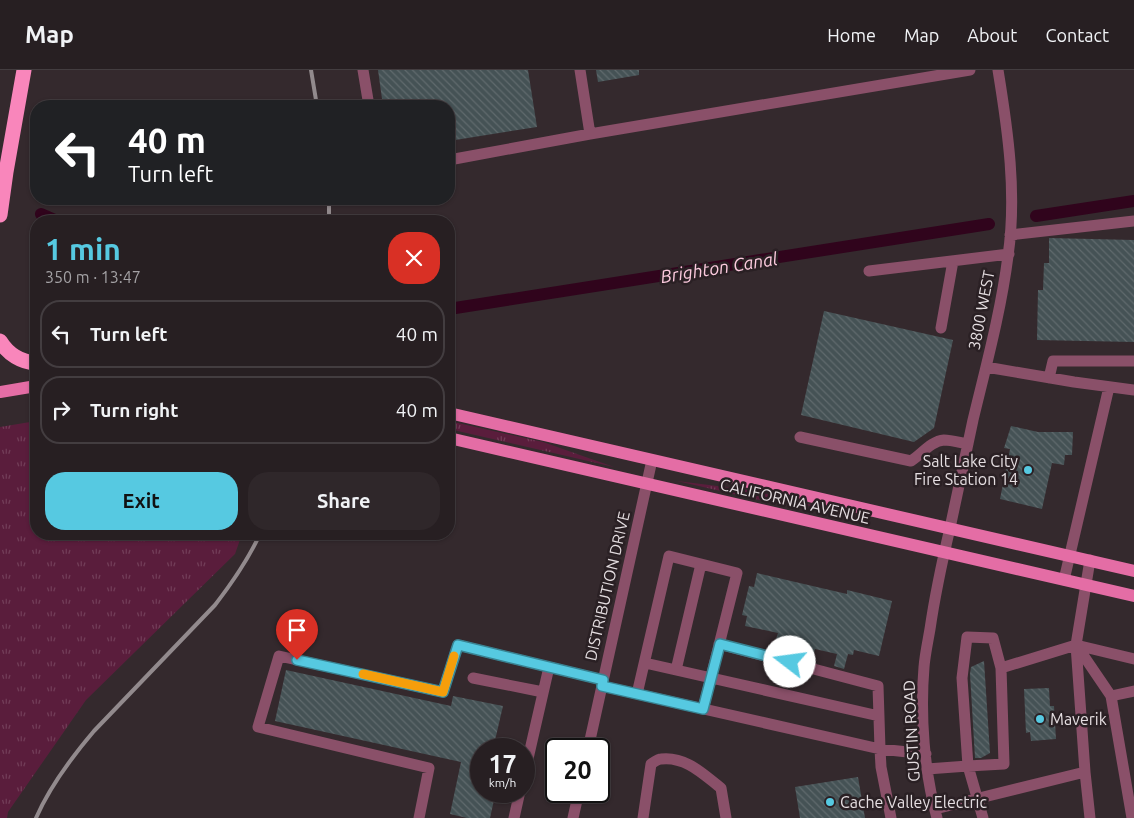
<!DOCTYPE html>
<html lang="en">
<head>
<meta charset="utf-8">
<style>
	body { margin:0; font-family:Ubuntu,sans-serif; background:#2f272a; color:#f1f3f6; height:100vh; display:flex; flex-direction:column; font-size:19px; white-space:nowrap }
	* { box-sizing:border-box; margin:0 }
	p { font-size:16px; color:#a4a2a5 }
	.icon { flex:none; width:28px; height:28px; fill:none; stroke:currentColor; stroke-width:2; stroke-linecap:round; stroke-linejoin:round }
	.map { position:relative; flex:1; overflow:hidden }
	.sheet { position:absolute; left:30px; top:145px; width:425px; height:325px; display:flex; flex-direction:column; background:#271f22; border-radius:20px; box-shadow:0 1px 4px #0004,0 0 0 1px #433d40 }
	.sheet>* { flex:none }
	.guide { position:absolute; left:30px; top:30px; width:425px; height:105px; border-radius:20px; box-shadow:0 1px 4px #0004,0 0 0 1px #433d40; background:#202124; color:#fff; overflow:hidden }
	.speed { position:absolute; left:470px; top:668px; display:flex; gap:10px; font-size:25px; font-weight:700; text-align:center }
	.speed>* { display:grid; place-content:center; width:65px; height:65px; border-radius:50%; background:#271f22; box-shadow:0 1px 4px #0004,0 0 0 1px #433d40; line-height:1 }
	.speed small { font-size:12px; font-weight:400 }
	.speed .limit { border:2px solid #111; border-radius:8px; background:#fff; color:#111 }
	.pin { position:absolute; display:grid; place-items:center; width:42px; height:42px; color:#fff; margin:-51px -21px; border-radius:50% 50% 50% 0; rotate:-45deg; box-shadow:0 0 5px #0007 }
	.pin .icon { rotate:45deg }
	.me { position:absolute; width:55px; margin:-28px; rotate:285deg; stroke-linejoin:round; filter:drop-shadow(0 0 4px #0008) }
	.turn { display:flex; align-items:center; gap:18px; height:105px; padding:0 15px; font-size:22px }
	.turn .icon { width:65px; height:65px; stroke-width:2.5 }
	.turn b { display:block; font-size:35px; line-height:42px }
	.round { display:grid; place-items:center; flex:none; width:52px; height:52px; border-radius:20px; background:#2f272a }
	.overview { display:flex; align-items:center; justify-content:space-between; height:85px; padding:0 15px }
	h1 { font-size:30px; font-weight:700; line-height:38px; color:#56c9e1 }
	.button { display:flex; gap:10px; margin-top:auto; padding:10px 15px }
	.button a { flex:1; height:58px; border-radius:20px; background:#56c9e1; color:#111; font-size:20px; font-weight:700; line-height:58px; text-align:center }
	.button a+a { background:#2f272a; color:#f1f3f6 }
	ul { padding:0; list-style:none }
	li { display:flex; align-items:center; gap:15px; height:68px; margin:0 10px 8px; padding:0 5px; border:2px solid #433d40; border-radius:20px }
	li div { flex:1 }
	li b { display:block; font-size:19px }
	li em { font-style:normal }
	header { display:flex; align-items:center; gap:30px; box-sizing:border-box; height:70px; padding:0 25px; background:#271f22; border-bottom:1px solid #433d40 }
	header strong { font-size:24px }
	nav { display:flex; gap:28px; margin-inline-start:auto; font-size:18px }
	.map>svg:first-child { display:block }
	.grass { fill:url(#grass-tufts) }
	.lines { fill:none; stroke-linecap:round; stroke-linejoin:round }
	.canal { stroke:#30041c; stroke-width:12 }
	.building { fill:url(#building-back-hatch) }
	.minor { stroke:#8a5069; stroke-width:11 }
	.major { stroke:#e46da5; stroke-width:12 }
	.highway { stroke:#f986bb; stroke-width:15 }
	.rail { stroke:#928a8d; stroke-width:4 }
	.route-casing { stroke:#388392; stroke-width:12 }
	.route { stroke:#56c9e1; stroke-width:9 }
	.slow { stroke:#f59e0b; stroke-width:9 }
	.poi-dot { fill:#56c9e1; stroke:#2a2024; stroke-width:2 }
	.labels { text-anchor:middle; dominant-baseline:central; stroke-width:5; stroke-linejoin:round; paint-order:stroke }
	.street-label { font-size:16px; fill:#e5dee1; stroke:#2a2024 }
	.poi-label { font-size:16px; fill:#e5dee1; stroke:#2a2024; text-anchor:start }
	.water-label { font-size:18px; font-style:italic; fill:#fccade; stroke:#2a2024 }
</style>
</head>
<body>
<header>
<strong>Map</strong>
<nav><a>Home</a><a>Map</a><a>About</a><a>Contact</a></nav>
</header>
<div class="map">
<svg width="1134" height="748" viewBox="0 0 1134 748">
	<defs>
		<pattern id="grass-tufts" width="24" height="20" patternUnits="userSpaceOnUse" patternTransform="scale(1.25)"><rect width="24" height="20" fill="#5a1d3c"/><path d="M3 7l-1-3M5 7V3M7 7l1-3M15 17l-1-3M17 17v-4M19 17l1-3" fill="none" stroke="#723d58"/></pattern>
		<pattern id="building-back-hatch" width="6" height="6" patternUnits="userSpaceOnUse" patternTransform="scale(1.25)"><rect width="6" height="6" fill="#455255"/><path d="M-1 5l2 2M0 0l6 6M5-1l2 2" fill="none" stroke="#606a6d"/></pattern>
	</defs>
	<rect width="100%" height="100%" fill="#34292d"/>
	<path class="grass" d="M36 351V464H242L235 484 86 630 8 742 7 748H0V357Z
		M449 351 543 372 614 397 449 359Z
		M677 411 749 420 816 436 768 432Z"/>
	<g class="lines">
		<path class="canal" d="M41 144 57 151
			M1036 146 1134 131
			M449 239 989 154"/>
	</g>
	<path class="building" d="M378 0H528L537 57 449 71V36H383Z
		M596 0H639V5L598 12Z
		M1049 168 1134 170V272L1037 270 1038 220H1043L1044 193H1049Z
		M824 241 953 270 934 358 914 372 801 345Z
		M1011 356 1038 362H1073L1072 385H1065L1064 395 1052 393 1042 439 1000 429 1010 379 1004 378Z
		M757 503 847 524V520L892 531 879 586 854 580 853 585 848 584 844 599 834 596 837 584 815 579 812 591 802 588 805 576 776 569 778 563 745 556 747 546 742 545 749 516 754 517Z
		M984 591 990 683 981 688H975L970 604 971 597Z
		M286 600 451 636 453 626 503 636 493 679H481V721H496L490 748H467L450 744 461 692 275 651Z
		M1049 618 1050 636H1054L1056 669 1031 671 1030 662 1026 663 1024 619Z
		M858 707 865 748H800L795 717Z"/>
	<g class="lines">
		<path class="minor" d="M363 0 369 36
			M580 0 590 64
			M449 90 590 64 970 0
			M1010 165 1134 151
			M869 201 1009 184
			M941 258 953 191
			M986 297 1074 312 1134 320
			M1049 308 1053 291H1134
			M800 367 911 391C921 385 931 371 944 370 952 370 961 373 968 374
			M1064 510 1109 317
			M719 574 878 616 880 679 881 697 891 748
			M1076 575 1134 589
			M1077 576 1111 626 1132 748
			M645 593 879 646
			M676 600 701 494
			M473 608 543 622
			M602 616 880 679 926 684
			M637 624 669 486 737 503 703 639
			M1111 626 1134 621
			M588 679 652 390
			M927 699 968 696 962 608 967 567 993 568 1001 598 1076 575 1090 490
			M1085 702 1090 748
			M524 706 549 597 603 610
			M935 739 1085 702 1076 575
			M419 748 429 698 258 657 279 586 443 622 458 575 549 597
			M514 748 520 721
			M573 748 579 721
			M643 748 651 694C654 692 658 689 661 689 686 686 704 705 721 718L726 748
			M937 748C924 701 920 645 924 597 925 584 928 571 930 559 935 525 942 492 950 458 958 422 965 386 973 350 986 296 1001 241 1008 186 1017 124 1008 61 998 0
			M983 748 968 696 1004 694 1001 598"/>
		<path class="major" d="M0 322 36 316
			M449 343 1134 501
			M449 368 1134 526"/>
		<path class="highway" d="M0 145 6 102 24 0
			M0 271C8 284 21 292 36 293"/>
		<path class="rail" d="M311 0 317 36
			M329 129V151
			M36 748C50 716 71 688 94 661L215 535C232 513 248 490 260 464"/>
	</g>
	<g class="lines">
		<defs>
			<path id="route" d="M297 590 443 622 458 575 603 610 602 616 703 639 720 574 790 592"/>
		</defs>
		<use href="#route" class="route-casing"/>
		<use href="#route" class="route"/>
		<path class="slow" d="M363 604 443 622 454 586"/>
	</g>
	<g class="poi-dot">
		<circle cx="1028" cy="400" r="5"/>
		<circle cx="1040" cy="649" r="5"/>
		<circle cx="830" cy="732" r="5"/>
	</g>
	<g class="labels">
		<g class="street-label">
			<text transform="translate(981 240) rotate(-79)">3800 WEST</text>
			<text transform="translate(795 431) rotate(13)">CALIFORNIA AVENUE</text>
			<text transform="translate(607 516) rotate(-77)">DISTRIBUTION DRIVE</text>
			<text transform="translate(911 661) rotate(-93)">GUSTIN ROAD</text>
		</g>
		<g class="poi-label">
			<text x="1018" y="391" text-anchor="end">Salt Lake City<tspan x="1018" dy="18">Fire Station 14</tspan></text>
			<text x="1050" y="649">Maverik</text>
			<text x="840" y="732">Cache Valley Electric</text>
		</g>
		<g class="water-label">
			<text transform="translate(719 197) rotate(-9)">Brighton Canal</text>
		</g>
	</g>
</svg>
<div class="speed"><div>17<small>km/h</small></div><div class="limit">20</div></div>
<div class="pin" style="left:297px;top:590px;background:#d93025"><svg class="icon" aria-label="arrive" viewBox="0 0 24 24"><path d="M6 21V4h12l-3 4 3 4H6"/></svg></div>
<svg class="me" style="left:790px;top:592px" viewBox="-20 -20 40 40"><circle r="19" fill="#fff"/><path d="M0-13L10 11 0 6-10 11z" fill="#56c9e1"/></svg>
<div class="guide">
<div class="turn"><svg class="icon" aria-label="left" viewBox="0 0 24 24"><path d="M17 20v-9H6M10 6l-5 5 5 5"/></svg><div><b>40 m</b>Turn left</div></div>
</div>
<section class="sheet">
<div class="overview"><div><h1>1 min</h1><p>350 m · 13:47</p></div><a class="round" style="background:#d93025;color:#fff"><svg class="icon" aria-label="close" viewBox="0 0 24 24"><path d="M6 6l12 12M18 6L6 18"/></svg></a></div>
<ul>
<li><svg class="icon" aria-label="left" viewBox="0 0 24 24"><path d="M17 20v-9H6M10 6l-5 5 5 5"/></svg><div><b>Turn left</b></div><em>40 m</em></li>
<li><svg class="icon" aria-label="right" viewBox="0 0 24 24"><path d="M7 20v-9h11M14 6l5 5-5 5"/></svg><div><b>Turn right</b></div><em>40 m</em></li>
</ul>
<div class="button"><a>Exit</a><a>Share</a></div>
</section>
</div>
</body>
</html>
